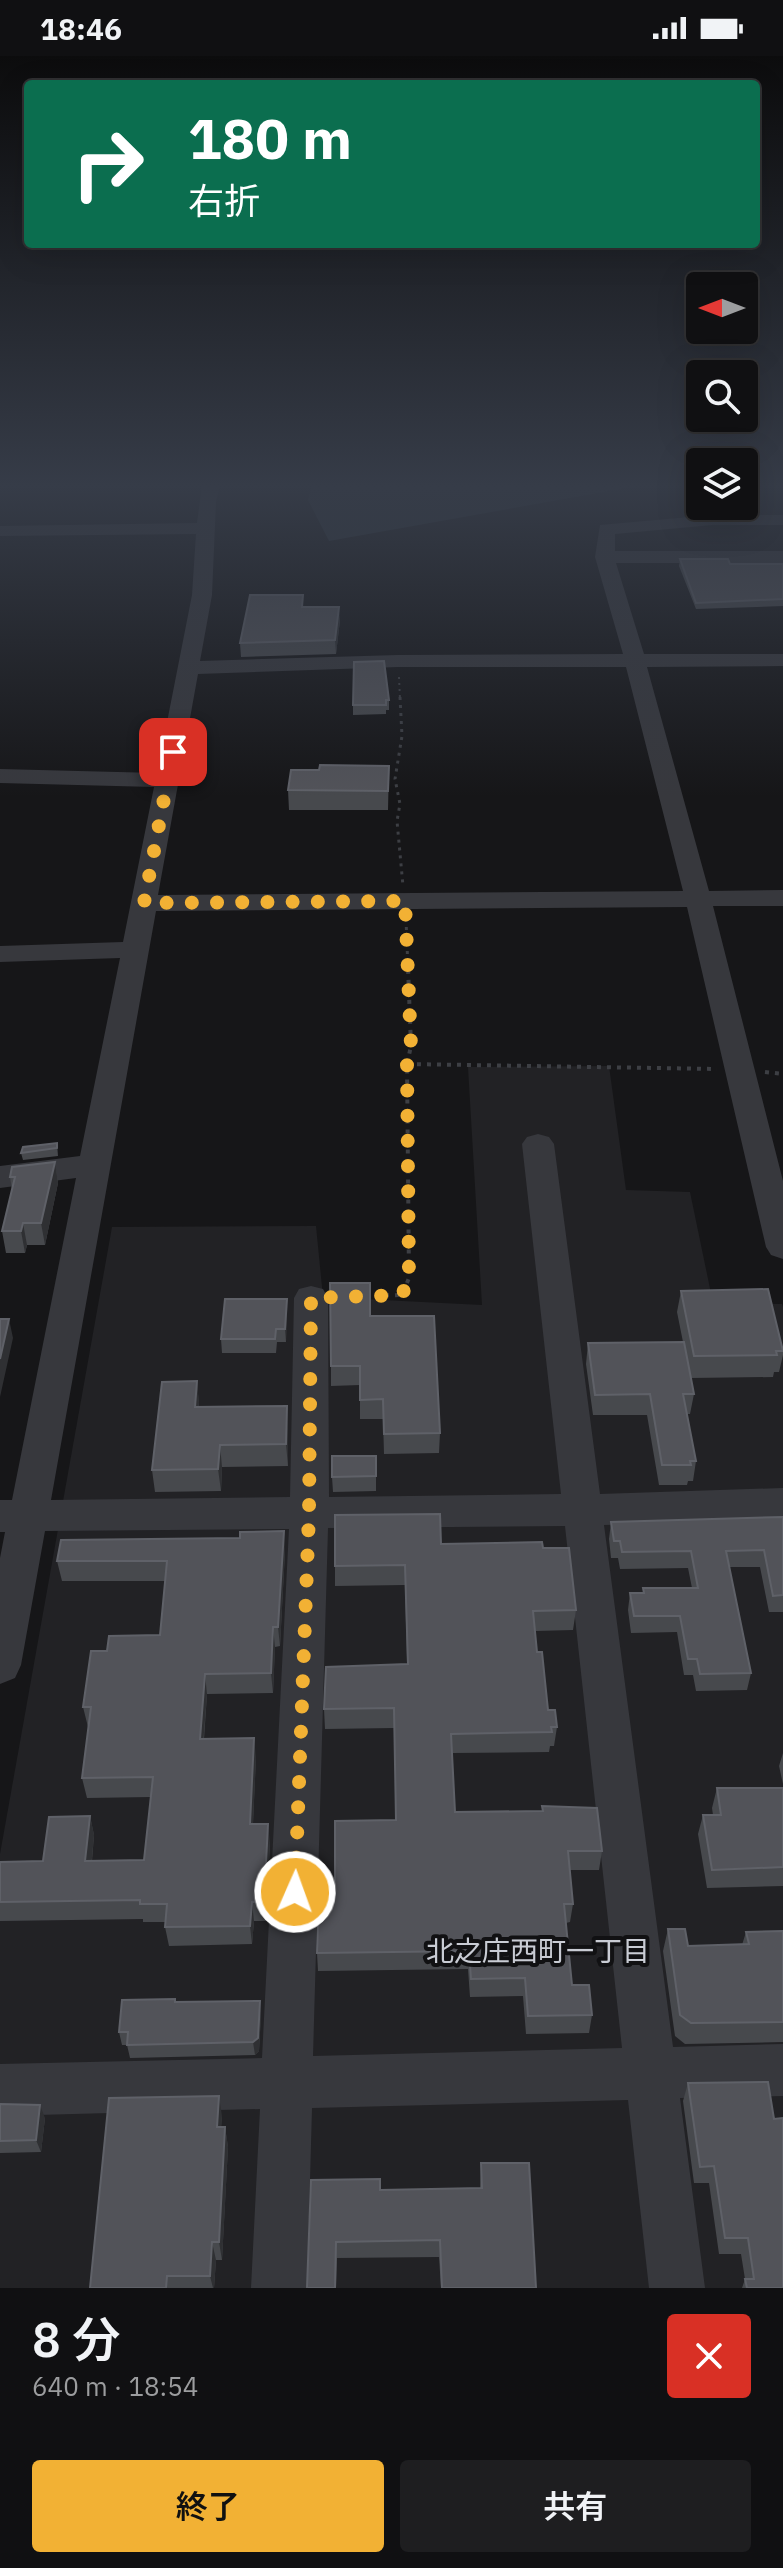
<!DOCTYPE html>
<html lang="ja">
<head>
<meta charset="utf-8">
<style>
	body { margin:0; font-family:"IBM Plex Sans","Noto Sans JP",sans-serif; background:#1e1e20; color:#f1f3f6; height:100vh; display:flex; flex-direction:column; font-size:30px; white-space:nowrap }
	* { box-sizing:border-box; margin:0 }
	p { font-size:26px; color:#9c9d9f }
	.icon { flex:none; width:44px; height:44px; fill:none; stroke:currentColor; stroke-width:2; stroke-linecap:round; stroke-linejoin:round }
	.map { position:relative; height:2232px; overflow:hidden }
	.sheet { display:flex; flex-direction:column; background:#101012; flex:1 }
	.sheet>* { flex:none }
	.banner { position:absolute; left:24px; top:24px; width:736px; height:168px; border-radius:8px; box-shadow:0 8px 32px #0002,0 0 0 2px #303032; background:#0b6e4f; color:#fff; overflow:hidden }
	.needle { width:52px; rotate:270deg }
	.fabs { position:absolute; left:686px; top:216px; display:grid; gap:16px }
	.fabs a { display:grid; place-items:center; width:72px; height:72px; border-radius:8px; background:#101012; box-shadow:0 8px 32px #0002,0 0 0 2px #303032; font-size:40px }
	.pin { position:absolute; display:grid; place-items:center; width:68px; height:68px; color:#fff; margin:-34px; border-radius:16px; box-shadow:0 4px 12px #0006 }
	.me { position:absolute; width:88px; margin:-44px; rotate:2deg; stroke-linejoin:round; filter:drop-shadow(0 0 6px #0008) }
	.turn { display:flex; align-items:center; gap:28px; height:168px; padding:0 32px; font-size:36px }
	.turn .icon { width:104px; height:104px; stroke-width:2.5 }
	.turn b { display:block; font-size:56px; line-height:68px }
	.round { display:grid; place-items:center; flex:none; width:84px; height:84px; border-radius:8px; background:#1e1e20 }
	.headline { display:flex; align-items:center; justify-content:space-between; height:136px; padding:0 32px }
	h1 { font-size:48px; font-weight:600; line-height:60px }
	.button { display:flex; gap:16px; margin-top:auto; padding:16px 32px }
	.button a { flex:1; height:92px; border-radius:8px; background:#f2b134; color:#111; font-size:32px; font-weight:600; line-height:92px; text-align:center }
	.button a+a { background:#1e1e20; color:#f1f3f6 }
	.status { display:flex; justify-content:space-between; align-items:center; height:56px; padding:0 40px; background:#101012; direction:ltr }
	.status svg { height:22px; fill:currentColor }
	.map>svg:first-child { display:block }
	.built { fill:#222225 }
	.water { fill:#2c353c }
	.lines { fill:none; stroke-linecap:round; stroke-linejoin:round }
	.path-far2 { stroke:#3d3f44; stroke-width:2; stroke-dasharray:2 4; stroke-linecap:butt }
	.path-far1 { stroke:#3d3f44; stroke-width:3; stroke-dasharray:3 5; stroke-linecap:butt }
	.path { stroke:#3d3f44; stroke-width:4; stroke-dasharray:4 6; stroke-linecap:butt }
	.minor { fill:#37383d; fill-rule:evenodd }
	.wall { fill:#47494d }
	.shaded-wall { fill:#2f3033 }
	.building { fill:#525359; stroke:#5f6168; stroke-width:2 }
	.route { stroke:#f2b134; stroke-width:14; stroke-dasharray:0 25.2 }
	.labels { text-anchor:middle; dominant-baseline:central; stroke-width:8; stroke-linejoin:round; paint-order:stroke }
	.near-neighbourhood-label { font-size:28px; fill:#c9ccd4; stroke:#111113 }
</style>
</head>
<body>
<div class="status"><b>18:46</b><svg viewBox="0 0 49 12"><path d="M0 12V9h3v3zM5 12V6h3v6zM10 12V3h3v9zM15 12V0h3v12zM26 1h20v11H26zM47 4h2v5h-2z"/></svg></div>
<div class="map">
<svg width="783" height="2232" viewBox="0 0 783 2232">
	<rect width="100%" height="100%" fill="#161618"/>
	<path class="built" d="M609 1010 626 1134 690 1136 713 1247 782 1248 783 1251V2232H0V1798L112 1171 316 1170 323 1241 482 1249 468 1011Z"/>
	<path class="water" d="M312 429H643L329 485 308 444Z"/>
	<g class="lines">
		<path class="path-far2" d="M399 621 400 643"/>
		<path class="path-far1" d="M400 641 402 680 395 723 400 748 397 765 403 830
			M406 863 408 913"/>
		<path class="path" d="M407 1008 717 1013
			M765 1016 783 1018
			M365 1240 402 1239 409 1222 407 1008 411 990 408 911"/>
		<path class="minor" d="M202 429H220L216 446 212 539 200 605 398 599 623 598 595 501 600 469 712 459H783V469H712L615 478V495H783V507H616L644 598H783V610L647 611 709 835 783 834V850H713L783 1125V1203L771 1199 766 1191 687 851 156 855 51 1444 290 1441 294 1242 299 1233 311 1230 323 1233 328 1242 329 1441 561 1438 522 1088 527 1081 538 1078 549 1081 554 1088 600 1438 783 1432V1464L604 1469 673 1991 783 1988V2040L680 2042 705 2232H649L628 2044 312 2052 307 2232H251L260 2053 0 2060V2008L262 2002 289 1473 45 1475 21 1609 15 1622 0 1628V1502L5 1476H0V1444H12L76 1122 0 1132V1110L80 1100 120 902 0 906V890L123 886 154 731 0 727V713L157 717 192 539 196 478 0 480V470L197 467ZM398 611H626L683 835 158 839 198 618ZM565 1470 622 1992 313 2000 328 1472Z"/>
	</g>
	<path class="wall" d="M680 503 730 508H783V550L696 553 679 510Z
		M304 551 340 564 336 598 241 601 240 587Z
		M389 644V654H386V658L353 659V649Z
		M389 710 388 754H289L288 734 319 714Z
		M57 1087 58 1100 23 1104 21 1097Z
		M55 1106 58 1127 45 1189H27L25 1197H6L2 1175 12 1133 10 1121Z
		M681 1235 783 1291V1299L779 1316H774L773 1321 691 1322 694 1338 690 1358H687L696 1405 693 1425H688L687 1429H659L647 1359H593L586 1308 588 1287 683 1286 677 1256Z
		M287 1243 286 1286H277L276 1297H222L221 1283Z
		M370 1260 440 1377 439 1397 384 1398 383 1363H360V1329L331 1330V1310Z
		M197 1325 199 1351 288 1372V1410L222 1411 221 1435 155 1436 152 1414Z
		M376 1400V1435L333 1436 332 1421Z
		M783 1461V1556H769L760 1511H729L751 1617 747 1634 696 1635 693 1619H684L677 1576 631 1577 628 1554 630 1537H643V1532H692L688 1512 620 1513 618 1502H611L609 1483 611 1466Z
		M441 1488 543 1492 576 1554 573 1574 535 1575 537 1596 548 1654 557 1671 554 1690H550L549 1696 452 1697 455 1756 542 1755V1750L602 1795 599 1814H570L573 1848 570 1866 566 1867 572 1929 592 1959 589 1977 526 1978 523 1940 470 1941 468 1913 318 1915 317 1897 335 1839 396 1764 394 1672 325 1673 324 1653 407 1608 405 1529 335 1530V1510Z
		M285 1495 280 1590 275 1591 273 1637 207 1638 204 1683 256 1701 253 1768 270 1787 266 1865H254L252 1888 169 1890 165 1871 166 1866H143V1863L0 1865V1806L43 1805 90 1760 94 1779 92 1805 144 1804 151 1741 87 1742 82 1722 89 1671H88L83 1651 107 1595 160 1579 165 1525H62L57 1505Z
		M783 1697V1728L779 1710Z
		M717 1732H783V1830L707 1832 698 1778 703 1759H713L712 1752Z
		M668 1873 688 1890 742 1889 746 1876 783 1875V1986L685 1988 675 1980 663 1895Z
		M175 1943 176 1946 261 1958 259 1995 255 1999 130 2002 127 1989H122L119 1976Z
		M688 2027 783 2232H742L745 2223 741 2198H719L709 2127H694L683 2045Z
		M0 2048 45 2062 41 2096 0 2097Z
		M222 2060 221 2071H225L228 2091 222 2204H216L214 2232H90Z
		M481 2107 536 2232H441L439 2201 337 2202 336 2232H307L311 2124 380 2134 480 2132Z"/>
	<path class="shaded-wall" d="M339 551 340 564 336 598 335 584Z
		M55 1106 58 1127 45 1189 41 1167Z
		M23 1167 27 1189 25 1197 21 1175Z
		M287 1243V1256L286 1286 285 1273Z
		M9 1263 13 1282 0 1341V1303Z
		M197 1325 199 1347 197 1373 195 1351Z
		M287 1350 288 1372V1410L286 1388Z
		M220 1389 222 1411 221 1435 218 1413Z
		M284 1475 285 1495 280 1590 278 1571Z
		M273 1571 275 1591 273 1637 271 1617Z
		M205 1618 207 1638 202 1702 200 1683Z
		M254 1682 256 1701 252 1787 250 1768Z
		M90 1760 94 1779 90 1824 85 1805Z
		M268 1768 270 1787 266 1865 264 1846Z
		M252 1846 254 1865 252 1888 250 1870Z
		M260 1945 261 1958 259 1995 255 1999 253 1986Z
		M219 2040 222 2060 220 2091 217 2071Z
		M40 2049 45 2062 41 2096 36 2084Z
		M225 2071 228 2091 222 2204 219 2186Z
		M212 2186 216 2204 214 2232H213L210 2220Z"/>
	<path class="building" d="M680 503H728L730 508H783V543L696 547Z
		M250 539H303L302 551H339L335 584 240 587Z
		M384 605 389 644H386V649H353L354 606Z
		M320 709 389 710 388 735 288 734 291 714H319Z
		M57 1087V1092L21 1097 23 1091Z
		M55 1106 41 1167H23L21 1175H2L15 1121H10L12 1111Z
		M330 1227H370V1260H434L440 1377 384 1378 383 1343 360 1344V1310H331Z
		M768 1233 783 1295H776L777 1299 694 1300 681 1235Z
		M225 1243H287L285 1273H276L275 1283H221Z
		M0 1263H9L0 1303Z
		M684 1286 694 1338H683L696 1405H690L691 1409H662L650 1338 595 1339 588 1287Z
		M197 1325 195 1351 287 1350 286 1388 220 1389 218 1413 152 1414 162 1326Z
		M332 1400H376V1420L332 1421Z
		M440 1458 441 1488 542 1486 543 1492H569L576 1554 533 1555 537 1596H542L548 1654H555L557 1671H551L552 1676 451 1678 455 1756 543 1755 542 1750 597 1752 602 1795H568L573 1848H564L572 1929H589L592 1959 528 1960 525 1922 471 1923 469 1895 317 1897 319 1839H335V1765L396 1764 394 1652 324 1653 326 1611 408 1608 405 1509 335 1510V1459Z
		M783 1461V1539L773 1540 764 1494 726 1495 751 1617 700 1618 697 1603H688L680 1560H634L630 1537H644L643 1532H698L691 1495 622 1496 620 1485H614L611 1466Z
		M284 1475 278 1571H273L271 1617 205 1618 200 1683 254 1682 250 1768H268L264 1846H252L250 1870 165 1871 167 1848H140V1844L0 1846V1806L43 1805 49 1761 90 1760 85 1805 144 1804 153 1721 82 1722 91 1651H83L91 1595H107L109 1580 160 1579 167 1505H57L61 1484 240 1482V1476Z
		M717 1732H783V1811L712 1814 703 1759H721Z
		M668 1873H685L688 1890 749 1888 746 1876 783 1875V1966L691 1967 680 1959Z
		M175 1943V1946L260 1945 258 1982 253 1986 127 1989 128 1976H119L122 1944Z
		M768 2026 774 2063 783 2062V2232H747L745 2223H754L748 2182H725L714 2110 700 2111 688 2027Z
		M219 2040 217 2071H225L219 2186H212L210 2220H167L166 2232H90L109 2042Z
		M0 2048 40 2049 36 2084 0 2085Z
		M481 2107H529L536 2232H442L440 2184 336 2186 335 2232H307L311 2124 380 2123V2134L482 2132Z"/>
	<linearGradient id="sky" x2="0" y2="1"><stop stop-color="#0c0c0d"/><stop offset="0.58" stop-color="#363c48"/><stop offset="1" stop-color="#363c48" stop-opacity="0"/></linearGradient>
	<rect width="783" height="741" fill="url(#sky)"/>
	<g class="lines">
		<path class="route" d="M173 696 144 847 405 845 411 990 407 1008 409 1222 402 1239 311 1242 309 1458 295 1836"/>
	</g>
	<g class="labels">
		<g class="near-neighbourhood-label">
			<text x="538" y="1894">北之庄西町一丁目</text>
		</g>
	</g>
</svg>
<div class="fabs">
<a><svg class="needle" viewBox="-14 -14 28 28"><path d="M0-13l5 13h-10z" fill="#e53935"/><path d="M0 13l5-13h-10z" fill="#9c9d9f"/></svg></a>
<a><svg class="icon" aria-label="search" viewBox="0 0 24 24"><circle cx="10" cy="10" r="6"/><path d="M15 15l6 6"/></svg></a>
<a><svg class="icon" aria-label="layers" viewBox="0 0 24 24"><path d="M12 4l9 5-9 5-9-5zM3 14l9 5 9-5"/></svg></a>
</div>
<div class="pin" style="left:173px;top:696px;background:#d93025"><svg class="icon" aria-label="arrive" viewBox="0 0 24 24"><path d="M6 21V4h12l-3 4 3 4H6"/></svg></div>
<svg class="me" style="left:295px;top:1836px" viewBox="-20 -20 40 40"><circle r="17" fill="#f2b134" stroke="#fff" stroke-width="3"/><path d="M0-11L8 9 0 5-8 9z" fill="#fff"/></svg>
<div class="banner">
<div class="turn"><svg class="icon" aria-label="right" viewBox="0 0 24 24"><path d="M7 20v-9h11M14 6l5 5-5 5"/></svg><div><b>180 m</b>右折</div></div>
</div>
</div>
<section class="sheet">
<div class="headline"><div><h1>8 分</h1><p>640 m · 18:54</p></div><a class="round" style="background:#d93025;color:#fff"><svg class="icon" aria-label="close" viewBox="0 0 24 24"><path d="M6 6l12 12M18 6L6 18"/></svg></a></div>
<div class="button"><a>終了</a><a>共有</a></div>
</section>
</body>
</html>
